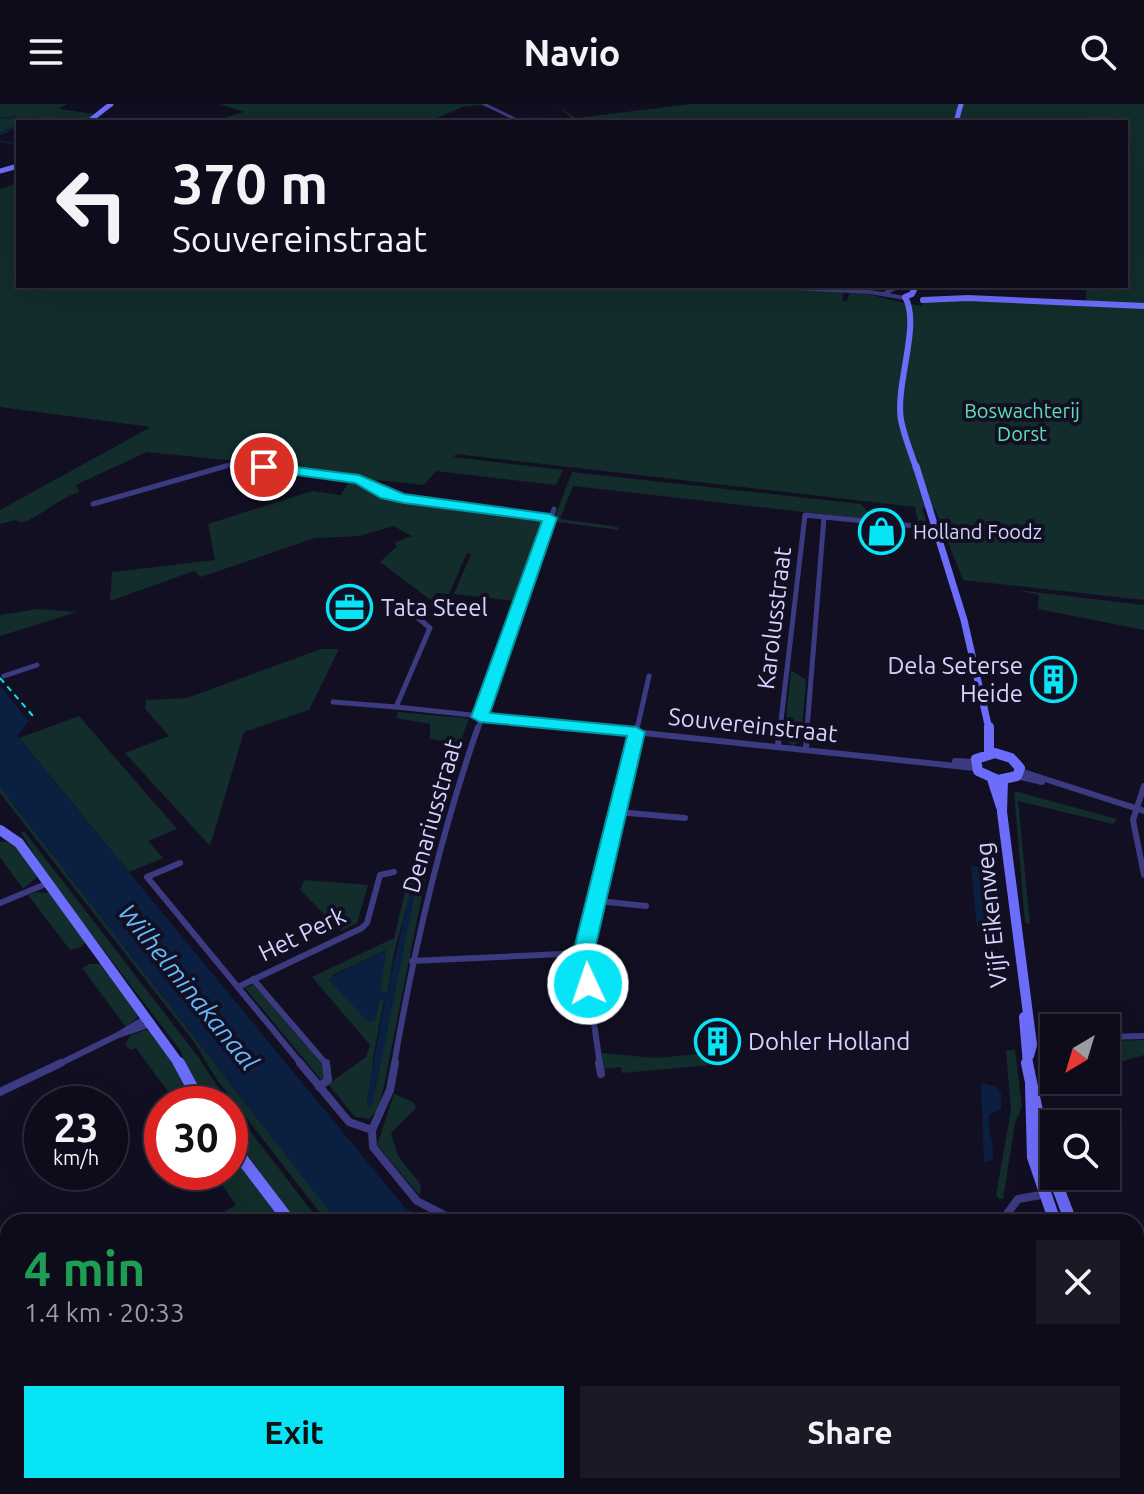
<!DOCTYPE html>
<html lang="en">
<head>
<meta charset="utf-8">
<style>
	body { margin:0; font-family:Ubuntu,sans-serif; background:#1c1927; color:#f1f3f6; height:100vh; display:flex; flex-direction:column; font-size:30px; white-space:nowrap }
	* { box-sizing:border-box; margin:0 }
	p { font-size:26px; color:#9b9ba2 }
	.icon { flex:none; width:44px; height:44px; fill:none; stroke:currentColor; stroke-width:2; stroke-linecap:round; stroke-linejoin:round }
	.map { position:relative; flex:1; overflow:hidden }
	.drawer { position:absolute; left:0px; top:1110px; width:1144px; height:280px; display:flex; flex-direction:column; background:#0e0b1a; border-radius:24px 24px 0 0; box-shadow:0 8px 32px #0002,0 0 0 2px #2e2b39 }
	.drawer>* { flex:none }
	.guide { position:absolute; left:16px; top:16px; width:1112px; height:168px; border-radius:0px; box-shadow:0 8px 32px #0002,0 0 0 2px #2e2b39; background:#0e0b1a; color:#f1f3f6; overflow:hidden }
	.needle { width:52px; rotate:218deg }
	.fabs { position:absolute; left:1040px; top:910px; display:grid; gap:16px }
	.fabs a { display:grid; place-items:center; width:80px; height:80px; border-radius:0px; background:#0e0b1a; box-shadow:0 8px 32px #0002,0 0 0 2px #2e2b39; font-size:40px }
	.speed { position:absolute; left:24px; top:982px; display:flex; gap:16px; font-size:40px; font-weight:700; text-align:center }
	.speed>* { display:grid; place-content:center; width:104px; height:104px; border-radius:50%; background:#0e0b1a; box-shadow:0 8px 32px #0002,0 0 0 2px #2e2b39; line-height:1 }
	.speed small { font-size:20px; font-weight:400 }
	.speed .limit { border:12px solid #d22; background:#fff; color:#111 }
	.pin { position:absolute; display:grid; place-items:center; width:68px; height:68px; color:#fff; margin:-34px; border:4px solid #fff; border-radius:50%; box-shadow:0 2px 8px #0007 }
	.me { position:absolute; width:88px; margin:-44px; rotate:357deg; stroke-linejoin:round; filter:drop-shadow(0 0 6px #0008) }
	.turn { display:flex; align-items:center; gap:28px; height:168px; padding:0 24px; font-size:36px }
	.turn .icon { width:104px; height:104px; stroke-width:2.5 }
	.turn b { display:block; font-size:56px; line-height:68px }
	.round { display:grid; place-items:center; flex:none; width:84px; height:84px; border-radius:0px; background:#1c1927 }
	.overview { display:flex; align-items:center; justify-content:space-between; height:136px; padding:0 24px }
	h1 { font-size:48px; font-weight:700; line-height:60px; color:#1e9e55 }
	.primary-button { display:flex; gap:16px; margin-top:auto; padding:16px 24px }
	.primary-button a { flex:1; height:92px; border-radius:0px; background:#07e4f5; color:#111; font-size:32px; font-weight:700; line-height:92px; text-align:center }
	.primary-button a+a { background:#1c1927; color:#f1f3f6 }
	header { display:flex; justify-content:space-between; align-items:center; height:104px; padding:0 24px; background:#0e0b1a; font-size:36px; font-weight:700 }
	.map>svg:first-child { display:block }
	.green { fill:#122d2b; fill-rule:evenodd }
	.water { fill:#0b2040 }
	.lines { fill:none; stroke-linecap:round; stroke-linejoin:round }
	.stream { stroke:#0b2040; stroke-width:2 }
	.street-far4 { stroke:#3c3b81; stroke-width:3 }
	.street-far3 { stroke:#3c3b81; stroke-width:4 }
	.street-far2 { stroke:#3c3b81; stroke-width:5 }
	.street-far1 { stroke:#3c3b81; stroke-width:6 }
	.street { stroke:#3c3b81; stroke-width:8 }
	.secondary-far4 { stroke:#6d6dfb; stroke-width:5 }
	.secondary-far3 { stroke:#6d6dfb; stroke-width:6 }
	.secondary-far2 { stroke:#6d6dfb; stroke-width:7 }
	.secondary-far1 { stroke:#6d6dfb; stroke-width:10 }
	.secondary { stroke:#6d6dfb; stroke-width:12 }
	.highway { fill:#fa51a7; fill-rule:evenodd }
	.rail { stroke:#07e4f5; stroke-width:2; stroke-dasharray:6 5; stroke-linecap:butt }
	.highway-bridge { stroke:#fa51a7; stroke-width:15 }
	.route { fill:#07e4f5; stroke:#05949f; stroke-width:2 }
	.labels { text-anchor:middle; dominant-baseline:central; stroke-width:8; stroke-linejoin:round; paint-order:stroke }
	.far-park-label { font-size:20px; fill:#60dcb9; stroke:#120f23 }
	.far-poi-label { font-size:20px; fill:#d6d3fe; stroke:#120f23; text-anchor:start }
	.poi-label { font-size:24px; fill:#d6d3fe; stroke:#120f23; text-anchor:start }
	.street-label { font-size:24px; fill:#d6d3fe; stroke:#120f23 }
	.water-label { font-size:26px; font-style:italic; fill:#64b9fb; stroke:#120f23 }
</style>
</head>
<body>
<header><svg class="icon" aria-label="menu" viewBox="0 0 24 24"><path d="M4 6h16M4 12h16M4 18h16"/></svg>Navio<svg class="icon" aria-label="search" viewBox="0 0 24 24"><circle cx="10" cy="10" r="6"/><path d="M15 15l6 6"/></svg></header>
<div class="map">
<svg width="1144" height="1390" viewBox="0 0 1144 1390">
	<rect width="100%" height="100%" fill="#120f23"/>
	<path class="green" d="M0 0H67L59 5 94 10 83 18 29 13 35 15 18 18V24L0 31Z
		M220 0H482L496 7 480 1 463 3 427 18H211L244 8Z
		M692 0H1144V496L963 476 935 405 922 404 926 417 920 421 922 416 918 417 915 403 456 350 454 353 563 366 556 381 436 367 424 381 377 376V392L544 418 515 497 454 490 471 450 467 449 449 490 436 489 432 497 380 458 397 442 394 439 412 432 393 422 360 432 315 434 201 473 194 467 110 497 112 468 215 456 208 420 312 387 341 391 354 369 147 348 76 381 79 388C57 395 43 411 22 419L16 416 0 420V406L151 323 0 303V85L18 79V182H738L844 188 842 197H847L850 188C877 190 897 199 922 202L924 198 917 199 948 196 1086 197V182H1126V18H542L533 12 547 17 572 14 558 3 576 14Z
		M572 368 861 400 874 416 573 382 560 415 618 423V426L558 418 554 415Z
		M1017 486 1144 501V526L1038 505 1039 491Z
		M37 505 77 508 0 532V511Z
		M321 545H339L309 606 244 628 210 742 125 649 169 632 145 605 146 596 187 594Z
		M791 566 806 576 801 637 793 642 784 635Z
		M398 608 464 614 469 615 460 639 430 635V620L396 614Z
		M79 612 177 725 148 737 163 754 129 768 19 634Z
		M0 683 338 1118H327L217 976 194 938 0 689Z
		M1014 687 1117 715 1113 720 1018 697 1030 820 1025 819Z
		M24 727 199 954 229 1000H208L200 991 180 946 45 769 21 728Z
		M419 730 434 731 383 987 378 1006 369 1015 355 1013 328 980 366 953 370 941 312 873 394 834ZM426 733 372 1001 369 1003 373 955 384 896 331 872 386 846 380 887 387 889 395 845Z
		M0 738H14L37 773 23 785 0 753Z
		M304 776 368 781 357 819 341 827 300 786Z
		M37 788 49 789 86 837 81 843 70 846 28 791Z
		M90 860H102L138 907 137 914 126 923 82 864Z
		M254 880 325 964 327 975 323 978 245 884Z
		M145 926 156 928 177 960 195 1000H177L136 944 130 946 125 940 131 931Z
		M1144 936V951L1106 962V937Z
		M1015 945 1022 1003 1015 1019 1003 1095H999L996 1091 1011 1006 1006 947Z
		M601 949 656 954 709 949 712 961 622 969 621 963 602 965Z
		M394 990 413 998 416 1004 391 1029 398 1052 421 1081 420 1092 377 1041Z
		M230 1001 320 1118H296L230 1027Z
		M230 1046 283 1118H206L236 1101 215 1071 230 1068Z
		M785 1382H865L836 1390H752Z"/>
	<path class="water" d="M0 582 29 617 17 632 406 1105 433 1118H338L0 683Z
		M426 733 372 1002 369 1003 366 1000 385 896H380L375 917 369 919 328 875 386 846 380 888 387 889 419 749Z
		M971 762 986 763 991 824 977 823Z
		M981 979 994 982 1001 989V1005L989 1011C987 1025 994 1038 993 1053L988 1058 984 1057Z"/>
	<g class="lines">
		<path class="stream" d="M0 14 17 13 24 18
			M0 29 18 22
			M0 37 18 40"/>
		<path class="street-far4" d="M484 0 521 18"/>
		<path class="street-far3" d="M759 182 870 188 905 194
			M885 189 900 182
			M219 364 235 359 271 364"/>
		<path class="street-far2" d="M256 362 359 375 386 391 550 414
			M93 400 226 362
			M417 513 430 524 396 603 606 625
			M4 572 37 561
			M333 598 396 603
			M478 625 554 405
			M637 625 649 572
			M780 625 805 411 824 413
			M807 625 824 413 936 424"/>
		<path class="street-far1" d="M587 623 975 664
			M778 641 780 623
			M806 644 808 623
			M955 657 975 658
			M1020 667 1144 707
			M1017 672 1042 678
			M1144 682 1133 716 1144 771
			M618 708 685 714
			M180 759 147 773 302 961
			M598 797 646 802
			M0 799 48 779
			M412 857 584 849
			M253 875 327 961
			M238 883 362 824 367 819 380 771 394 768
			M146 914 116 932 151 920
			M1106 933 1144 932
			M57 961 116 932
			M394 961C414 844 439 735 478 623
			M600 961 584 849 637 623"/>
		<path class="street" d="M300 959 349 1018 372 1026
			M395 959 390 986 372 1026 373 1043 417 1097 458 1118
			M599 959 601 970
			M319 983 328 976 326 959
			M0 988 61 959
			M1001 1118 1018 1095 1047 1090
			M415 1390 436 1382"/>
		<path class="secondary-far4" d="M88 18 111 0
			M956 18 961 0
			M0 67 18 62"/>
		<path class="secondary-far3" d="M916 182 912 190 905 193C921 220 895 280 901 316 904 332 911 348 916 364
			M923 196 968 194 1144 202"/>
		<path class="secondary-far2" d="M916 362 964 516 989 625"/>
		<path class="secondary-far1" d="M989 623V650
			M995 649 1011 654 1020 664 1017 672 998 676 978 667 976 655Z
			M992 675 1001 703
			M1003 676 1002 708 1032 941 1029 952
			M0 726 19 739 180 961
			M1024 913 1028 961"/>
		<path class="secondary" d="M179 959 201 1000
			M1027 959 1047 1055 1071 1118
			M1031 981 1033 1053 1055 1118
			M230 1039 290 1118
			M1136 1212 1144 1224
			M1136 1231 1144 1243
			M539 1382 546 1390"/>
		<path class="highway" d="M1144 1176V1190L1136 1192V1178Z
			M1144 1237V1251L1136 1253V1239Z
			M1136 1301 1144 1302V1318L1136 1317Z
			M440 1382H469L466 1388 460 1390H431L434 1384Z
			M701 1382H737L734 1388 728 1390H692L695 1384Z"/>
		<path class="rail" d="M0 574 33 612"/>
		<path class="highway-bridge" d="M1136 1261 1144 1259
			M645 1390 663 1385"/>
	</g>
	<path class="route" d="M264 359 359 371 404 390 550 410 557 414 490 609 636 623 645 628 594 849 598 880 595 885H580L573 849 627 632 480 618 471 613 542 417 404 399 381 394 355 379 259 366V360Z"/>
	<defs>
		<symbol id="shop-ring" viewBox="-11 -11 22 22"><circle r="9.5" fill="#120f23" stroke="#07e4f5" stroke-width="1.5"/><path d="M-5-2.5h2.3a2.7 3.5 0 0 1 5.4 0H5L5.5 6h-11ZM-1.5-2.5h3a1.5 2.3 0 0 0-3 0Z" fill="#07e4f5"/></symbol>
		<symbol id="office-ring" viewBox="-11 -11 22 22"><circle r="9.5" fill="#120f23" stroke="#07e4f5" stroke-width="1.5"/><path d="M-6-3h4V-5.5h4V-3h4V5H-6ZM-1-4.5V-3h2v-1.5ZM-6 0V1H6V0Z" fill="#07e4f5"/></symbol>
		<symbol id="building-ring" viewBox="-11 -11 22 22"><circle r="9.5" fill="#120f23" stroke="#07e4f5" stroke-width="1.5"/><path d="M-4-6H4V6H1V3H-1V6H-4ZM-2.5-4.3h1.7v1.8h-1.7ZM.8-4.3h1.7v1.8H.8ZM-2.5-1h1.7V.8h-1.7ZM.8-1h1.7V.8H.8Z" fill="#07e4f5"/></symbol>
	</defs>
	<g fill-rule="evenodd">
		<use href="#shop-ring" x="856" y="402" width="51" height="51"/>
		<use href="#office-ring" x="324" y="478" width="51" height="51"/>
		<use href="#building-ring" x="1028" y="550" width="51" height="51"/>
		<use href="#building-ring" x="692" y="912" width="51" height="51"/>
	</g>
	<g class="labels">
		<g class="far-park-label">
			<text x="1022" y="306">Boswachterij<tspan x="1022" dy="23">Dorst</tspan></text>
		</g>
		<g class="far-poi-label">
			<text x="913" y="427">Holland Foodz</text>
		</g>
		<g class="poi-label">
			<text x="381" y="503">Tata Steel</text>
			<text x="1023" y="561" text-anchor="end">Dela Seterse<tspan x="1023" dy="28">Heide</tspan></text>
			<text x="748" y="937">Dohler Holland</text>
		</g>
		<g class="street-label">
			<text transform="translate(774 514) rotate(-83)">Karolusstraat</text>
			<text transform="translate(753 621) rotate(6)">Souvereinstraat</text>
			<text transform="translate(432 712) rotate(-74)">Denariusstraat</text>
			<text transform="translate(991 811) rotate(-96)">Vijf Eikenweg</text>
			<text transform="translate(302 830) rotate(-26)">Het Perk</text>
		</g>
		<g class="water-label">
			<text transform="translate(189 883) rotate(51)">Wilhelminakanaal</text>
		</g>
	</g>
</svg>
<div class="fabs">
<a><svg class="needle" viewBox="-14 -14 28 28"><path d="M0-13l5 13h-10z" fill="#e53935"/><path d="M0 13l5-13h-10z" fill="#9b9ba2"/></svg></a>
<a><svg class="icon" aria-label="search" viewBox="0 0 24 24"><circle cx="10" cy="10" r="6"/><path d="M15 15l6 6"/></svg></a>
</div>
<div class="speed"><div>23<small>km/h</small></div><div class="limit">30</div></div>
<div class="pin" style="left:264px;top:363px;background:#d93025"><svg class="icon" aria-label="arrive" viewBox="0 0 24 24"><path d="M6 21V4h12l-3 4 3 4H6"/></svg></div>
<svg class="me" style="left:588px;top:880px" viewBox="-20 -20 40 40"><circle r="17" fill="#07e4f5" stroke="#fff" stroke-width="3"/><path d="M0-11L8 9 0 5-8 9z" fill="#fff"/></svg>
<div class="guide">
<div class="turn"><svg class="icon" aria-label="left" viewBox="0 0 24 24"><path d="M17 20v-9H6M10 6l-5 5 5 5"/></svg><div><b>370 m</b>Souvereinstraat</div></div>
</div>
<section class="drawer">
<div class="overview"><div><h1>4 min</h1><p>1.4 km · 20:33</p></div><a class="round"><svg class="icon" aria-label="close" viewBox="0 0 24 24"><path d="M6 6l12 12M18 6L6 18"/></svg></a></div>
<div class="primary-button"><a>Exit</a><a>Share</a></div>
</section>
</div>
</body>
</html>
